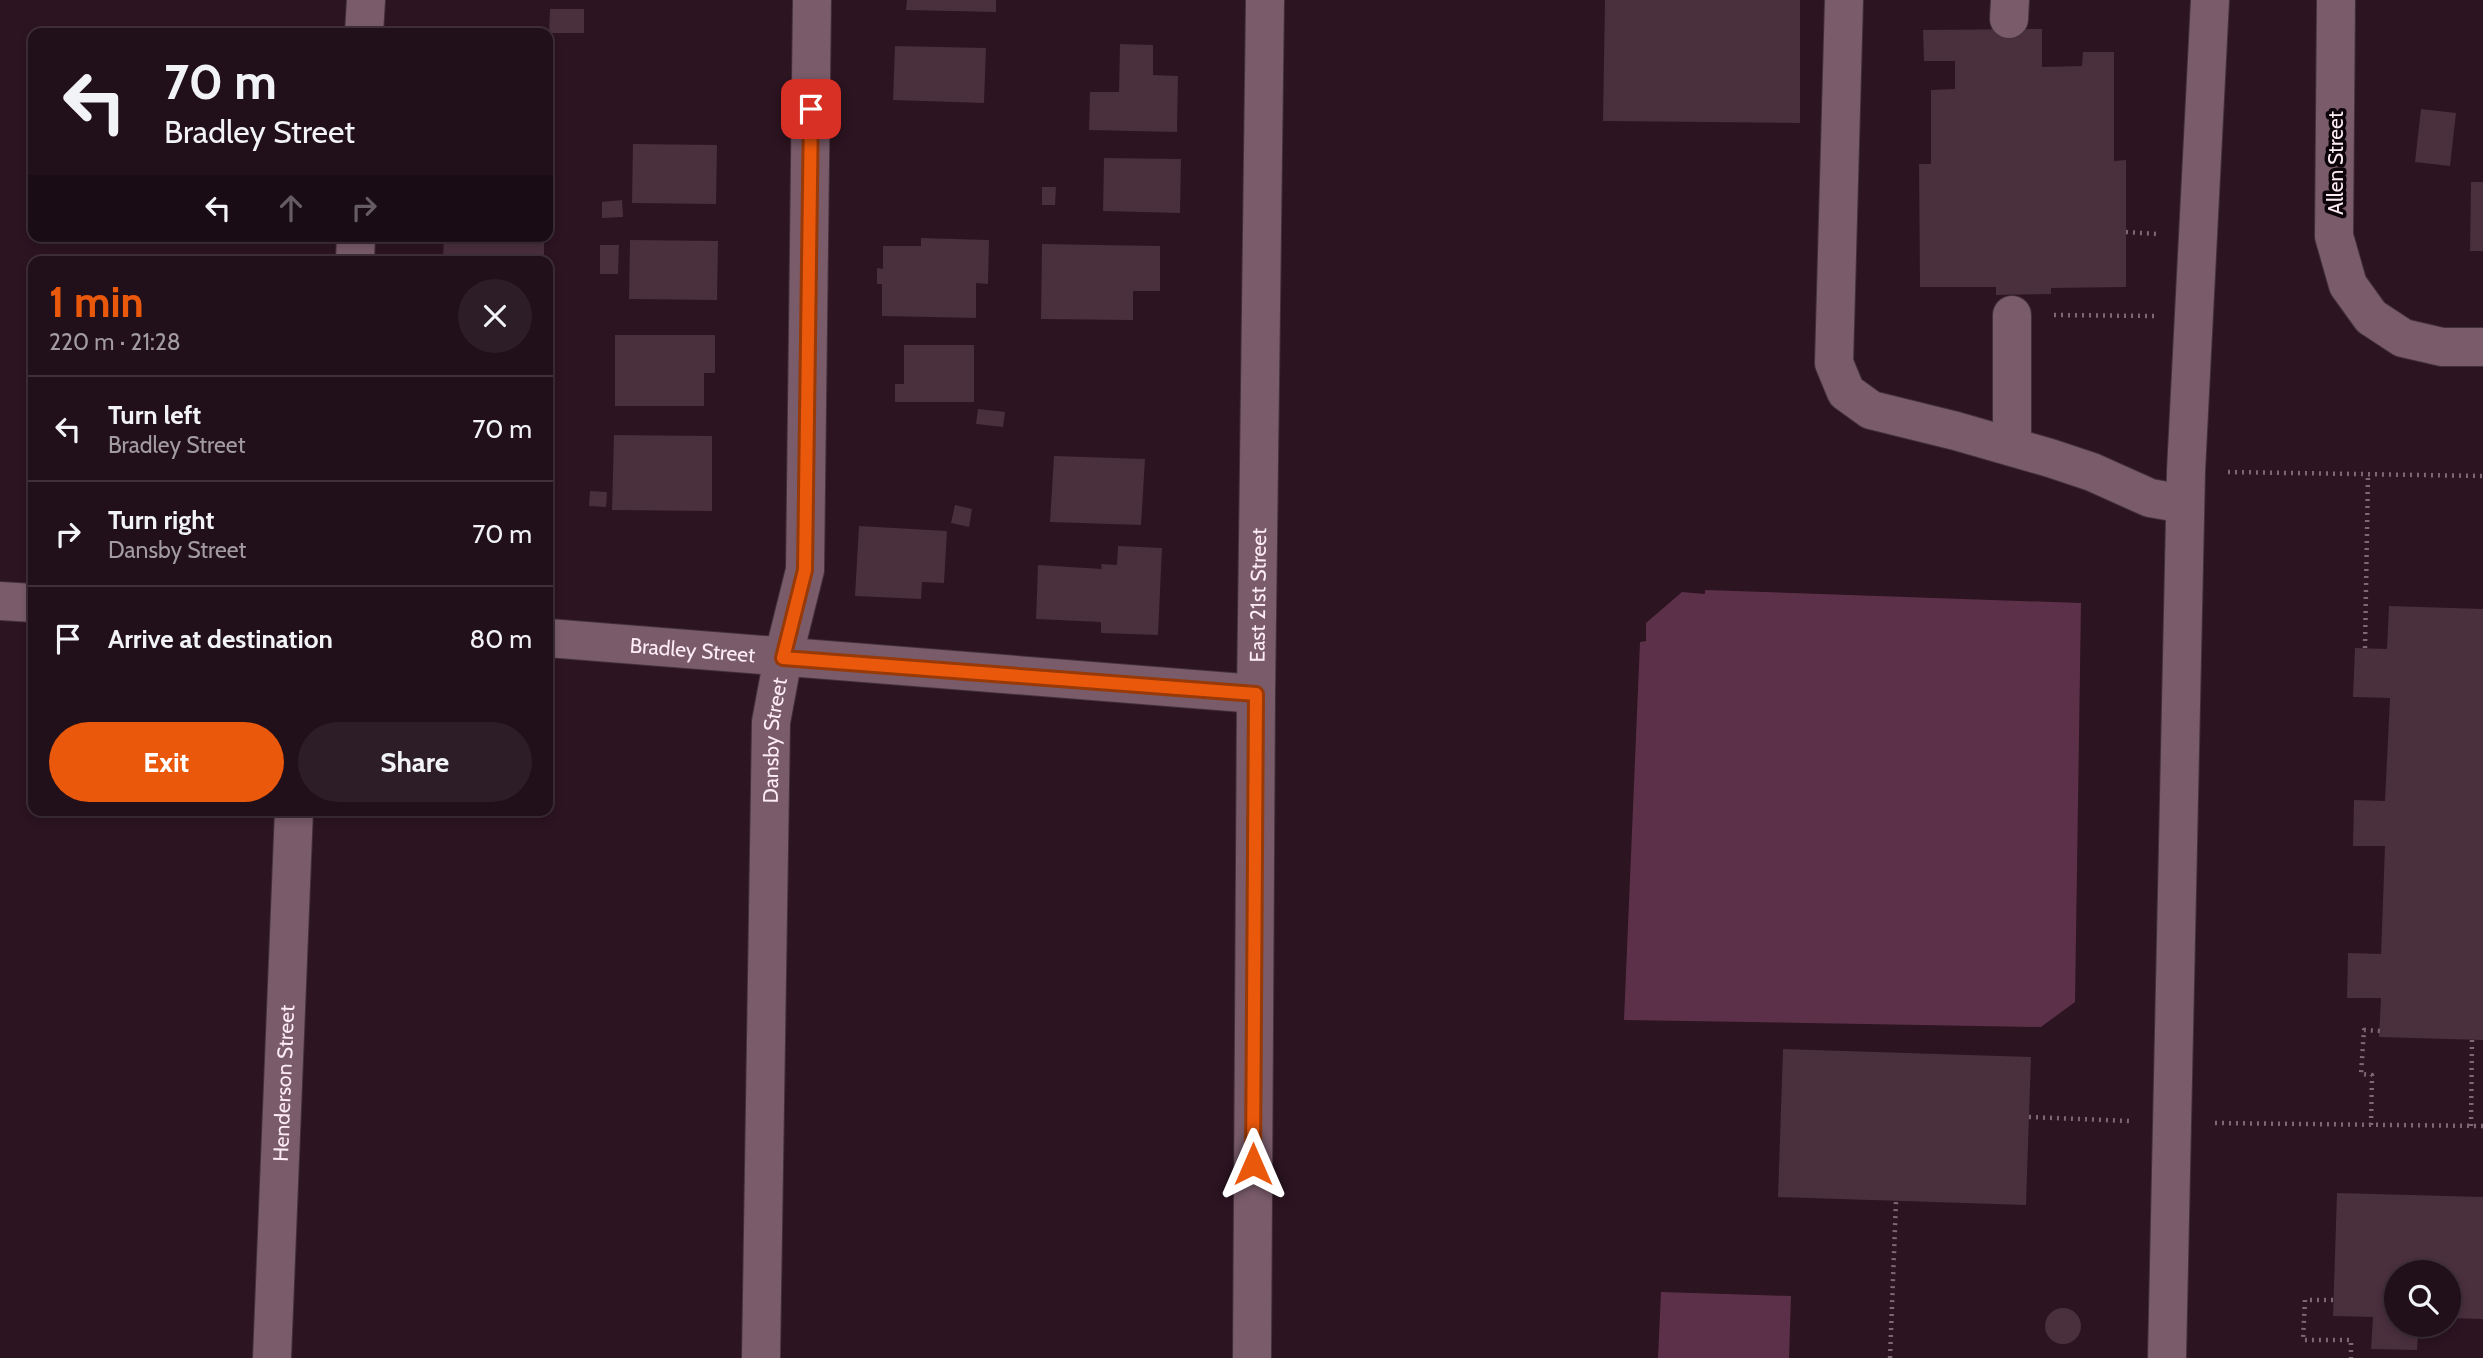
<!DOCTYPE html>
<html lang="en">
<head>
<meta charset="utf-8">
<style>
	body { margin:0; font-family:Cabin,sans-serif; background:#2d1d26; color:#f1f3f6; height:100vh; display:flex; flex-direction:column; font-size:26px; white-space:nowrap }
	* { box-sizing:border-box; margin:0 }
	p { font-size:23px; color:#a29ca2 }
	.icon { flex:none; width:38px; height:38px; fill:none; stroke:currentColor; stroke-width:2; stroke-linecap:round; stroke-linejoin:round }
	.map { position:relative; flex:1; overflow:hidden }
	.sheet { position:absolute; left:28px; top:256px; width:525px; height:560px; display:flex; flex-direction:column; background:#210f19; border-radius:14px; box-shadow:0 4px 10px #0003,0 0 0 2px #3e2f38 }
	.sheet>* { flex:none }
	.top-card { position:absolute; left:28px; top:28px; width:525px; height:214px; border-radius:14px; box-shadow:0 4px 10px #0003,0 0 0 2px #3e2f38; background:#210f19; color:#f1f3f6; overflow:hidden }
	.controls { position:absolute; left:2384px; top:1260px; display:grid; gap:14px }
	.controls a { display:grid; place-items:center; width:77px; height:77px; border-radius:50%; background:#210f19; box-shadow:0 4px 10px #0003,0 0 0 2px #3e2f38; font-size:35px }
	.pin { position:absolute; display:grid; place-items:center; width:60px; height:60px; color:#fff; margin:-30px; border-radius:14px; box-shadow:0 4px 10px #0006 }
	.me { position:absolute; width:77px; margin:-38px; rotate:0deg; stroke-linejoin:round; filter:drop-shadow(0 0 5px #0008) }
	.turn { display:flex; align-items:center; gap:24px; height:147px; padding:0 21px; font-size:32px }
	.turn .icon { width:91px; height:91px; stroke-width:2.5 }
	.turn b { display:block; font-size:49px; line-height:60px }
	.lanes { display:flex; align-items:center; height:66px; padding:0 21px; background:#0003; justify-content:center; gap:35px; direction:ltr }
	.lanes .off { opacity:.35 }
	.round { display:grid; place-items:center; flex:none; width:74px; height:74px; border-radius:37px; background:#2d1d26 }
	.headline { display:flex; align-items:center; justify-content:space-between; height:119px; padding:0 21px }
	h1 { font-size:42px; font-weight:800; line-height:52px; color:#ea580c }
	.cta { display:flex; gap:14px; margin-top:auto; padding:14px 21px }
	.cta a { flex:1; height:80px; border-radius:42px; background:#ea580c; color:#fff; font-size:28px; font-weight:800; line-height:80px; text-align:center }
	.cta a+a { background:#2d1d26; color:#f1f3f6 }
	ul { padding:0; list-style:none }
	li { display:flex; align-items:center; gap:21px; height:105px; padding:0 21px; border-top:2px solid #3e2f38 }
	li div { flex:1 }
	li b { display:block; font-size:26px }
	li em { font-style:normal }
	.map>svg:first-child { display:block }
	.green { fill:#5c3048 }
	.building { fill:#4a2f3d }
	.lines { fill:none; stroke-linecap:round; stroke-linejoin:round }
	.minor-casing { stroke:#423039; stroke-width:40 }
	.path { stroke:#7e6873; stroke-width:4.5; stroke-dasharray:2 5; stroke-linecap:butt }
	.minor { stroke:#795b6a; stroke-width:38 }
	.route-casing { stroke:#983908; stroke-width:18 }
	.route { stroke:#ea580c; stroke-width:12 }
	.labels { text-anchor:middle; dominant-baseline:central; stroke-width:7; stroke-linejoin:round; paint-order:stroke }
	.street-label { font-size:21px; fill:#feecf4; stroke:#0d0409 }
</style>
</head>
<body>
<div class="map">
<svg width="2483" height="1358" viewBox="0 0 2483 1358">
	<rect width="100%" height="100%" fill="#2c1421"/>
	<path class="green" d="M1705 590 2081 603 2075 1002 2041 1027 1624 1020 1640 642 1646 641V623L1682 592 1705 594Z
		M1661 1292 1791 1296 1789 1358H1658Z"/>
	<path class="building" d="M907 0H996V12L906 10Z
		M1605 0H1800V123L1603 121Z
		M550 9H584V33H549Z
		M2042 29V67L2082 66 2083 52H2114V161L2126 160V287L2051 288V294L1996 295V287H1920L1919 164H1931V90L1955 89V61H1924L1923 30Z
		M1120 44 1153 45V75L1178 76 1177 132 1089 130 1090 92H1119Z
		M895 46 986 48 984 103 893 100Z
		M2421 109 2456 113 2450 166 2415 162Z
		M633 144 717 145 716 204 632 203Z
		M1104 158 1181 159 1180 213 1103 211Z
		M2471 182H2483V251H2470Z
		M1042 187H1056L1055 205H1042Z
		M622 200 623 217 602 218V202Z
		M444 236H544V261H443Z
		M921 238 989 240 988 284 976 283V318L882 316V284H877V268L883 269V246H921Z
		M630 240 718 241 717 300 629 299Z
		M1042 244 1160 246V291H1133V320L1041 319Z
		M600 245H619L618 274H600Z
		M615 335H715V373H704V406H615Z
		M904 345H974V402H895V384H904Z
		M978 409 1005 412 1003 427 976 424Z
		M614 435 712 436V511L612 510Z
		M1054 456 1145 459 1141 525 1050 522Z
		M590 491 607 492 606 507 589 506Z
		M955 505 972 509 969 527 951 523Z
		M859 526 947 531 944 583 922 582 921 599 855 596Z
		M1118 546 1162 548 1158 635 1101 633V622L1036 619 1038 565 1102 569 1101 564 1117 565Z
		M2389 606 2483 609V1040L2379 1037 2381 998H2347L2348 953 2381 954 2385 846H2353L2354 800 2385 801 2390 698 2353 697 2355 648 2387 649Z
		M1783 1049 2031 1057 2026 1205 1778 1197Z
		M2337 1193 2483 1197V1319L2448 1318V1272H2396V1325H2419L2417 1350 2371 1349 2373 1317 2333 1316Z
		M2045 1326a18 18 0 1 1 36 0a18 18 0 1 1-36 0Z"/>
	<g class="lines">
		<defs>
			<g id="minor">
				<path d="M1844 0 1834 363 1846 392 1871 410 1956 431 2050 458 2092 472 2150 498 2185 504"/>
				<path d="M2336 0 2334 236 2348 285 2371 317 2403 338 2442 347H2483"/>
				<path d="M2009 19 2010 0"/>
				<path d="M364 33 366 0"/>
				<path d="M355 261 356 236"/>
				<path d="M2012 315V447"/>
				<path d="M0 601 33 603"/>
				<path id="s1" d="M548 638 1256 694"/>
				<path id="s2" d="M272 1358 294 810"/>
				<path id="s3" d="M761 1358 771 722 783 658 805 570 812 0"/>
				<path id="s4" d="M1252 1358 1256 694 1265 0"/>
				<path d="M2167 1358 2186 471 2210 0"/>
			</g>
		</defs>
		<use href="#minor" class="minor-casing"/>
		<path class="path" d="M2126 232 2157 234
			M2054 315 2154 316
			M2228 472 2483 476
			M2365 648 2368 474
			M2029 1117 2129 1121
			M2215 1123 2483 1126
			M2371 1125 2372 1075 2361 1074 2364 1030 2380 1031
			M2471 1126 2472 1040
			M2333 1300H2305L2303 1340H2351V1358
			M1890 1358 1896 1201"/>
		<use href="#minor" class="minor"/>
	</g>
	<g class="lines">
		<defs>
			<path id="route" d="M811 109 805 570 783 658 1256 694 1253 1164"/>
		</defs>
		<use href="#route" class="route-casing"/>
		<use href="#route" class="route"/>
	</g>
	<g class="labels">
		<g class="street-label">
			<text transform="translate(2335 163) rotate(-90)">Allen Street</text>
			<text stroke="none"><textPath href="#s4" startOffset="763">East 21st Street</textPath></text>
			<text stroke="none"><textPath href="#s1" startOffset="145">Bradley Street</textPath></text>
			<text stroke="none"><textPath href="#s3" startOffset="618">Dansby Street</textPath></text>
			<text stroke="none"><textPath href="#s2" startOffset="275">Henderson Street</textPath></text>
		</g>
	</g>
</svg>
<div class="controls">
<a><svg class="icon" aria-label="search" viewBox="0 0 24 24"><circle cx="10" cy="10" r="6"/><path d="M15 15l6 6"/></svg></a>
</div>
<div class="pin" style="left:811px;top:109px;background:#d93025"><svg class="icon" aria-label="arrive" viewBox="0 0 24 24"><path d="M6 21V4h12l-3 4 3 4H6"/></svg></div>
<svg class="me" style="left:1253px;top:1164px" viewBox="-20 -20 40 40"><path d="M0-17L14 15 0 8-14 15z" fill="#ea580c" stroke="#fff" stroke-width="4"/></svg>
<div class="top-card">
<div class="turn"><svg class="icon" aria-label="left" viewBox="0 0 24 24"><path d="M17 20v-9H6M10 6l-5 5 5 5"/></svg><div><b>70 m</b>Bradley Street</div></div>
<div class="lanes"><svg class="icon" aria-label="left" viewBox="0 0 24 24"><path d="M17 20v-9H6M10 6l-5 5 5 5"/></svg><svg class="icon off" aria-label="ahead" viewBox="0 0 24 24"><path d="M12 20V5M6 11l6-6 6 6"/></svg><svg class="icon off" aria-label="right" viewBox="0 0 24 24"><path d="M7 20v-9h11M14 6l5 5-5 5"/></svg></div>
</div>
<section class="sheet">
<div class="headline"><div><h1>1 min</h1><p>220 m · 21:28</p></div><a class="round"><svg class="icon" aria-label="close" viewBox="0 0 24 24"><path d="M6 6l12 12M18 6L6 18"/></svg></a></div>
<ul>
<li><svg class="icon" aria-label="left" viewBox="0 0 24 24"><path d="M17 20v-9H6M10 6l-5 5 5 5"/></svg><div><b>Turn left</b><p>Bradley Street</p></div><em>70 m</em></li>
<li><svg class="icon" aria-label="right" viewBox="0 0 24 24"><path d="M7 20v-9h11M14 6l5 5-5 5"/></svg><div><b>Turn right</b><p>Dansby Street</p></div><em>70 m</em></li>
<li><svg class="icon" aria-label="arrive" viewBox="0 0 24 24"><path d="M6 21V4h12l-3 4 3 4H6"/></svg><div><b>Arrive at destination</b></div><em>80 m</em></li>
</ul>
<div class="cta"><a>Exit</a><a>Share</a></div>
</section>
</div>
</body>
</html>
